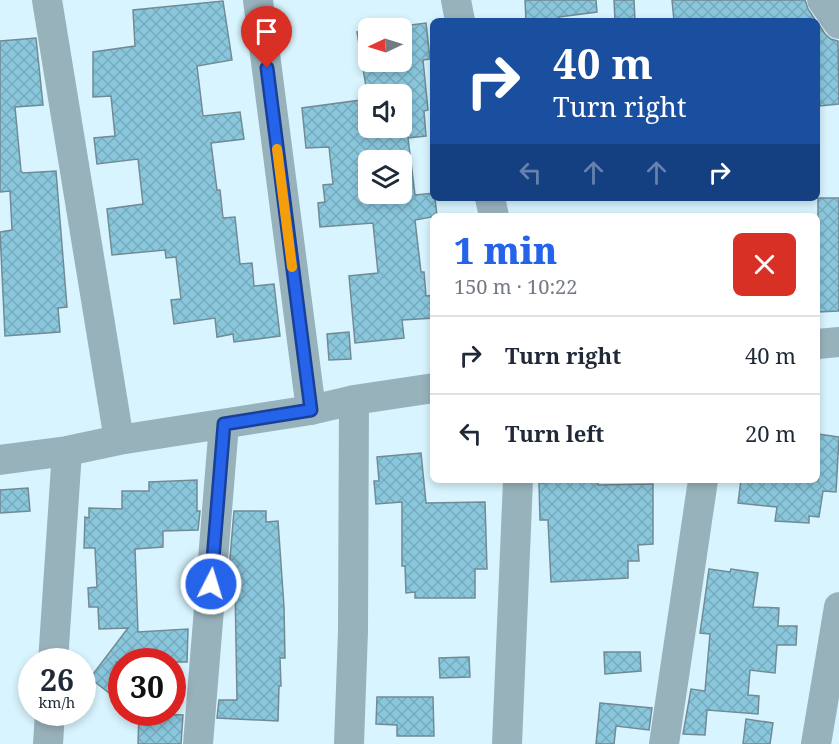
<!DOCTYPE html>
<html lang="en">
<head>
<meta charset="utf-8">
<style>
	body { margin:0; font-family:"Noto Serif",serif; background:#f6f6f7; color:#1f2937; height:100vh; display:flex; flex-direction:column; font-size:22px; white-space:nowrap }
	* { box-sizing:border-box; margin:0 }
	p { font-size:20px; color:#747a83 }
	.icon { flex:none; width:33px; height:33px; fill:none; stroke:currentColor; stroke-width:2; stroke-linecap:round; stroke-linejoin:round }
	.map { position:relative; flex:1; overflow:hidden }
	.side { position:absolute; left:430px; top:213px; width:390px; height:270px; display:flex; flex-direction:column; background:#fff; border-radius:9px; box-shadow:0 3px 9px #0003 }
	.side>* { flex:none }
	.top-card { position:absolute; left:430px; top:18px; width:390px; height:183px; border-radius:9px; box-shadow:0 3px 9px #0003; background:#1a4fa0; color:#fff; overflow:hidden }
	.needle { width:39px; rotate:266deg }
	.buttons { position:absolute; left:358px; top:18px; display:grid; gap:12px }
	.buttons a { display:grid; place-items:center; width:54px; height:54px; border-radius:9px; background:#fff; box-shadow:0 3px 9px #0003; font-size:30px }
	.speed { position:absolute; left:18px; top:648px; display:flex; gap:12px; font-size:30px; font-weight:700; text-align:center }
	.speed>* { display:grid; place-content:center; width:78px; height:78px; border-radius:50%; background:#fff; box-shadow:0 3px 9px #0003; line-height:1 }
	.speed small { font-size:15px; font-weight:400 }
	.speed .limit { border:9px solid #d22; background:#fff; color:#111 }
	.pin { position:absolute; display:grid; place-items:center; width:51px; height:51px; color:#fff; margin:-62px -26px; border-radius:50% 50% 50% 0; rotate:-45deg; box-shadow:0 0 6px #0007 }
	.pin .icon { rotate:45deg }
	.me { position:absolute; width:66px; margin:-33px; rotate:5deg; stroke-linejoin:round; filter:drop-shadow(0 0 4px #0008) }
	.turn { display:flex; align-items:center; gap:21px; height:126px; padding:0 24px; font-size:27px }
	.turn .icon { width:78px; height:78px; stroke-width:2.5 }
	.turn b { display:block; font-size:42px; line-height:51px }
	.lanes { display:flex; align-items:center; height:57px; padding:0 24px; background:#0003; justify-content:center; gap:30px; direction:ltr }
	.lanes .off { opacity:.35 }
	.round { display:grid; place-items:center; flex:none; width:63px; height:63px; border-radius:9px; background:#f6f6f7 }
	.head { display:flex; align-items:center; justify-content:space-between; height:102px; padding:0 24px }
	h1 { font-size:36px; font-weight:800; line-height:45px; color:#2563eb }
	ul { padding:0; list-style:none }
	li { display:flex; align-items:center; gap:18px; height:78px; padding:0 24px; border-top:2px solid #e0e1e3 }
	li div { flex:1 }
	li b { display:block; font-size:22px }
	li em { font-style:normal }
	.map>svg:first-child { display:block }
	.building { fill:url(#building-cross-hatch); stroke:#718b94; stroke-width:1.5; fill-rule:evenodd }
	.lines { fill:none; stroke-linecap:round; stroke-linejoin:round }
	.minor { stroke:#98b2bc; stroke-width:30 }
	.route-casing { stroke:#184099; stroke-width:15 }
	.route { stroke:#2563eb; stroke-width:10 }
	.slow { stroke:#f59e0b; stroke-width:10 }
</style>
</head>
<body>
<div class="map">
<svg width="839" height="744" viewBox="0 0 839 744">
	<defs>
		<pattern id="building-cross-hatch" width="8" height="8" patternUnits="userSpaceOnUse" patternTransform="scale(1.5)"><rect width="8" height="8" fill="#8ac7dd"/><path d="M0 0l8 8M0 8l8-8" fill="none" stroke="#76aabd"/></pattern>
	</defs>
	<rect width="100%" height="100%" fill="#d8f4fe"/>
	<path class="building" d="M525 0H596L597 12 559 17 560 21H526Z
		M614 0H634L635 21H615Z
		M672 0H805L808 9 816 21H674Z
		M223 1 232 60 197 66 203 116 240 112 244 139 211 143 217 190H220L223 218 235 217 240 264 252 263 254 286 274 284 280 336 234 342 233 334 217 337 215 318 174 324 171 300 181 299 176 257 166 258 165 250 112 255 107 209 143 204 138 159 97 164 94 138 115 136 111 96 93 97V52L135 46 133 10Z
		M426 23 430 59 423 60 428 110 424 111 426 136 408 138 415 195 434 193V198H435L437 216 415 220 421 272H424L426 296 434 295V318L402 320 404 338 355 343 349 276 378 273 373 223 320 227 318 203 325 202 323 185 333 184 329 147 306 148 302 108 368 99 357 32 369 31V62H402V28H387ZM369 94H402V128H369ZM369 160H402V194H369Z
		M818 23 825 34 831 39 838 41 839 104 820 106 818 90Z
		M36 38 43 105 15 107 21 171 23 173 56 171 67 307 58 308 60 332 5 336 0 232 12 230 10 191 0 192V41Z
		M818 198H839V311L818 312Z
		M349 332 351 359 329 360 327 334Z
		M818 434 839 437 836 492 823 491 819 517 809 516V523L775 521 777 507 738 503 741 480H818Z
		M421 453 426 503 485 502 487 569H475V598H415V592L406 593 405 566H402V502L376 504 374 481H379L377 457Z
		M197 480V511H200L198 530 163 531V547L135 549 138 632 188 629 187 662H116L118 700 90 678 128 628 99 629 98 607H89L88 588 97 587 95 548H84L85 517 89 518V508L122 509V491H149V482Z
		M598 480V485L653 484V544L638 545 639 561H628V578L551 582 548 520H540L539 483Z
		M28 488 30 511 0 513V490Z
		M234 511H266V522L278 521 284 607 285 658H280L281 686H279L278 721 217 718 219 700H237L235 585H231L230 558Z
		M709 569 730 572 731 569 758 573 753 607 779 608 778 626H797L796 645H777L775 673 750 670 748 695 759 696 758 714 707 710 705 735 683 734 691 689 705 691 710 634 700 633Z
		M604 652H640L641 671 605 674Z
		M469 657 470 677 440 678 439 658Z
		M377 697H433L434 736H397V725L376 724Z
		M600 703 652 708 649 730 616 726 614 744H596Z
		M139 713 183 715 181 744H138Z
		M746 719 773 723 770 744H743Z"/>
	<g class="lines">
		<path class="minor" d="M47 0 119 440
			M258 0 311 410
			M456 0 460 21
			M822 0 839 24
			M490 198 494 216
			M818 344 839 342
			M0 460 67 451 119 440 311 410 354 400 434 388
			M53 662 67 451
			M48 744 50 712
			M198 744 224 424
			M349 744 353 631 354 400
			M507 744 518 480
			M664 744 703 480
			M816 744 839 607"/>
	</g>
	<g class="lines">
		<defs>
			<path id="route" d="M211 584 224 424 311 410 267 68"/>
		</defs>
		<use href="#route" class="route-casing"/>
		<use href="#route" class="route"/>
		<path class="slow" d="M277 149 292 267"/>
	</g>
</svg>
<div class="buttons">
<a><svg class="needle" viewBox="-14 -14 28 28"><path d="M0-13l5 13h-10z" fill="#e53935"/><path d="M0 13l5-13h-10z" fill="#747a83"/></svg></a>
<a><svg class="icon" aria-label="sound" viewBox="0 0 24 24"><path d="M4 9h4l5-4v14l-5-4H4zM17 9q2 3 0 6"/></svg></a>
<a><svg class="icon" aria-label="layers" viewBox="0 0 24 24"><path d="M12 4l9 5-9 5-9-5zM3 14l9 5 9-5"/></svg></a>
</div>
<div class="speed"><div>26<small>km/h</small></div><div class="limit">30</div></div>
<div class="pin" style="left:267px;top:68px;background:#d93025"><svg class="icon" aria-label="arrive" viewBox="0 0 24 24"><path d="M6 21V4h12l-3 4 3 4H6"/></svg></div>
<svg class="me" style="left:211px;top:584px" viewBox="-20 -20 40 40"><circle r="17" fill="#2563eb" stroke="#fff" stroke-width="3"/><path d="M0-11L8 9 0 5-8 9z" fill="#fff"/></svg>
<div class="top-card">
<div class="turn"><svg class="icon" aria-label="right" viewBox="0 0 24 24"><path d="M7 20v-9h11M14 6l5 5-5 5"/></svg><div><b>40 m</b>Turn right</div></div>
<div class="lanes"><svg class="icon off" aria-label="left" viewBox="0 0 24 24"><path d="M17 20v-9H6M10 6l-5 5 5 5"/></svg><svg class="icon off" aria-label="ahead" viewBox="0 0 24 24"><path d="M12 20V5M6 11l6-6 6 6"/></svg><svg class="icon off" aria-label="ahead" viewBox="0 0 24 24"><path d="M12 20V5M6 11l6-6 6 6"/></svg><svg class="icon" aria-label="right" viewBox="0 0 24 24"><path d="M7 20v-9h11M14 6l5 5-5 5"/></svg></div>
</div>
<section class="side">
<div class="head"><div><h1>1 min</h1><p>150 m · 10:22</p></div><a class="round" style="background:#d93025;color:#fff"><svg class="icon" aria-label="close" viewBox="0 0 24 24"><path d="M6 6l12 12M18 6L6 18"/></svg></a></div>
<ul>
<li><svg class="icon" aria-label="right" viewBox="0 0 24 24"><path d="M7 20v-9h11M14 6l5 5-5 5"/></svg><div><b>Turn right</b></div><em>40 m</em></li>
<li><svg class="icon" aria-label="left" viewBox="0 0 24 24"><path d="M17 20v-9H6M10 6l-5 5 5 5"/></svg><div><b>Turn left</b></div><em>20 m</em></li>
</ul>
</section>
</div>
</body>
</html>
